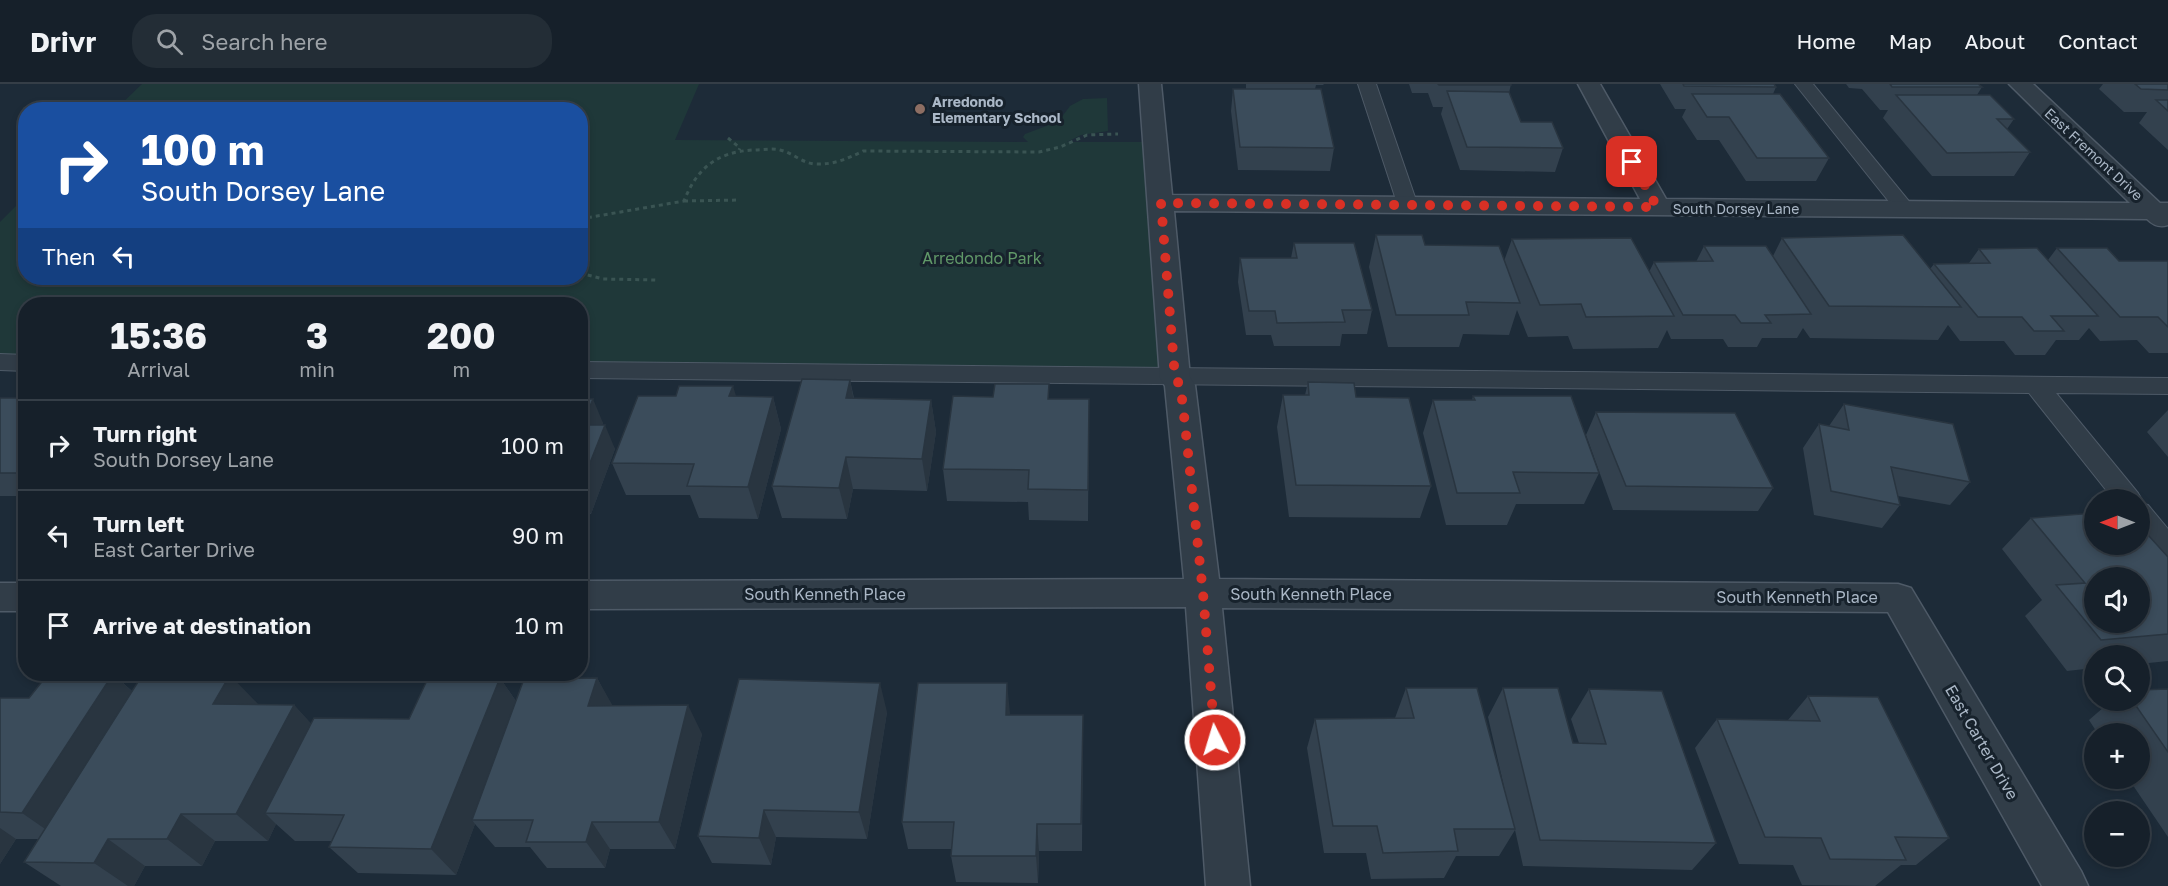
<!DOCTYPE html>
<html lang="en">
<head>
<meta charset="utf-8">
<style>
	body { margin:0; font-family:"Golos Text",sans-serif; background:#232d36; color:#f1f3f6; height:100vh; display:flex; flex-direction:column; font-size:22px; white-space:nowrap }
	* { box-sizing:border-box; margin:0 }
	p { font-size:20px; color:#9ea3a8 }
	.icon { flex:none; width:33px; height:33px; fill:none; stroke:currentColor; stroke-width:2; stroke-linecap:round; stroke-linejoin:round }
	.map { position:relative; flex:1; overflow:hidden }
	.sheet { position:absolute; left:18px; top:213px; width:570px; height:384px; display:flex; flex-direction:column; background:#16202a; border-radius:24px; box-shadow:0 3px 9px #0003,0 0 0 2px #353e47 }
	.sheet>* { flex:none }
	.hud { position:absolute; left:18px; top:18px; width:570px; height:183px; border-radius:24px; box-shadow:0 3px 9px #0003,0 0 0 2px #353e47; background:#1a4fa0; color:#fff; overflow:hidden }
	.needle { width:39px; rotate:270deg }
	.controls { position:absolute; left:2084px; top:405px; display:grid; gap:12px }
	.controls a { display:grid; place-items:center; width:66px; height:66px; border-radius:50%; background:#16202a; box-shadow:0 3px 9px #0003,0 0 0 2px #353e47; font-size:30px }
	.pin { position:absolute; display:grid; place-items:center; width:51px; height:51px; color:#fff; margin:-26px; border-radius:12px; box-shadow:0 3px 9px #0006 }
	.me { position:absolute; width:66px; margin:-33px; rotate:355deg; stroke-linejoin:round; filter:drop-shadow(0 0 4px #0008) }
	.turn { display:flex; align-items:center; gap:21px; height:126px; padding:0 24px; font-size:27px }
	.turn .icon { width:78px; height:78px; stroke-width:2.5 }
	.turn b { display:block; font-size:42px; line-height:51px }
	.then { display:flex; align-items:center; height:57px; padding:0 24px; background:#0003; gap:12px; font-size:22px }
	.eta { display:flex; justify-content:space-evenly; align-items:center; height:102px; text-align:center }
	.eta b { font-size:36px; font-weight:700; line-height:42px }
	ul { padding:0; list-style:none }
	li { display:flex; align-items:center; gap:18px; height:90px; padding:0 24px; border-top:2px solid #353e47 }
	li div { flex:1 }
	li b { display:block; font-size:22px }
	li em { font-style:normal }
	header { display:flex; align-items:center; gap:36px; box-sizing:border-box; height:84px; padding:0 30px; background:#16202a; border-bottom:2px solid #353e47 }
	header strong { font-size:28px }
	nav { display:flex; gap:33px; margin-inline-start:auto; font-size:21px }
	.search { width:420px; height:54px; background:#232d36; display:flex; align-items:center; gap:15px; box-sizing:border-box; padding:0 21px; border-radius:24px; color:#9ea3a8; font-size:22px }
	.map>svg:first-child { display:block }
	.green { fill:#1f3839 }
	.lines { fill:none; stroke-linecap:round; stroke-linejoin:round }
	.lane-casing { stroke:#4e5a67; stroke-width:2 }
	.street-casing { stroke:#4e5a67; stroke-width:3 }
	.path { stroke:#3a5453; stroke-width:3; stroke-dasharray:4 4; stroke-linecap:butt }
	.lane { fill:#313d48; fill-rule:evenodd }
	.street { fill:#313d48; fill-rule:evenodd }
	.wall { fill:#33414e }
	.shaded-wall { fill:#293540 }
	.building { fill:#3b4c5b; stroke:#293540; stroke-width:1.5; fill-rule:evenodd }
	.route { stroke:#d93025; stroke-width:10; stroke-dasharray:0 18 }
	.education-dot { fill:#8d6e63; stroke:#17222c; stroke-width:2 }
	.labels { text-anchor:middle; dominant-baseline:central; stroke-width:6; stroke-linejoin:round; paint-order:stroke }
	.far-poi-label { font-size:14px; font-weight:bold; fill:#aab7c6; stroke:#17222c; text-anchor:start }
	.far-street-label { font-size:14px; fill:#aab7c6; stroke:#17222c }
	.park-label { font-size:16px; fill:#609868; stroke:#17222c }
	.street-label { font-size:16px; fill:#aab7c6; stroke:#17222c }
</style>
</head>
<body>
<header>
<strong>Drivr</strong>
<div class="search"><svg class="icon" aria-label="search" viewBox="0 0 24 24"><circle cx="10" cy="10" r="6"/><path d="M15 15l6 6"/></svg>Search here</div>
<nav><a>Home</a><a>Map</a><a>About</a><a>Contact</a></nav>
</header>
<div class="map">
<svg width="2168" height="802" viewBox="0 0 2168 802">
	<rect width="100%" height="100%" fill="#1d2b38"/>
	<path class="green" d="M142 0H699L675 56 1028 58 1023 53 1025 50 1049 41 1061 34 1070 22 1083 15 1107 14 1108 47 1081 51 1067 58H1156L1175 294 581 286 580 220H26L25 279H0V138L25 113 26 194H580V26L116 25Z"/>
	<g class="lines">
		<defs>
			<path id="lane" d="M1358 0H1376L1418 122 1415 126H1401L1398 122Z
				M1795 0H1813L1912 121 1915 125 1912 129H1898Z
				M0 270 26 271V287L0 286Z
				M580 278 2168 294V310L2056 309 2138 409 2142 416 2140 419 2148 421 2168 445V474L2159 471 2139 447V416H2114L2029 309 580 294Z"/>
			<path id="street" d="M1139 0H1161L1172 111 1640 115 1578 0H1600L1666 115 2130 119 2009 0H2033L2160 119H2168V141C2159 144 2153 141 2147 135L1174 127 1190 293 1195 301 1219 495 1898 500 1911 504 2081 787 2088 802H2042L1888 528 1222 524 1250 802H1206L1186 523 580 525V497L1184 495 1165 302 1160 294Z
				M0 499H26V527H0Z"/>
		</defs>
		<use href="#lane" class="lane-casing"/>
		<use href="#street" class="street-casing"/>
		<path class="path" d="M728 54 740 64 739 66
			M684 117 739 116
			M580 135 684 117C697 84 717 68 753 66 762 66 772 64 780 66 793 69 802 79 815 80 833 81 847 75 863 67L1039 68 1060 63 1087 51 1118 50
			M580 189 603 195 657 196"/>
		<use href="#lane" class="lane"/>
		<use href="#street" class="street"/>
	</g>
	<path class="wall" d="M1246 0H1324L1323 1H1316L1315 5 1334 64 1330 87 1238 86 1231 27 1233 5H1246Z
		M1409 0H1511L1509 9 1521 38 1563 64 1555 88 1460 86 1441 30 1443 23H1433L1428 9H1412Z
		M1660 0H1774L1776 3 1773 10 1829 74 1816 97H1746L1719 56H1697L1682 33 1686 25H1675Z
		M1846 0H1978L1982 3 1977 11 2014 35 2007 45 2030 68 2014 92H1932L1883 34 1888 26H1880L1862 5 1849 4Z
		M2103 0H2168V66L2139 39 2147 28H2124L2099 5Z
		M1376 151 1504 177 1512 155 1649 188 1654 178H1696L1704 162 1773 172 1782 154 1930 185 1934 180 1969 179 1979 165 2048 176 2057 164 2119 177H2168V269H2149L2137 256 2100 257 2089 244 2079 256H2056L2045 271H2015L2004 257H1960L1948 241 1938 256 1810 254 1803 244 1797 254H1762L1757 263H1728L1723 255H1671L1667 246 1658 264 1573 265 1568 252 1528 253 1517 226 1509 251 1463 250 1459 263H1388L1369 183Z
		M1294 159 1372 226 1367 250H1342L1340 262H1274L1271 251H1246L1238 198 1240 174H1291Z
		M850 296 854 314 931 316 936 348 927 407 853 405 847 435 782 434 772 402Z
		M1308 298 1356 313 1431 402 1420 434 1289 433 1277 343 1283 311H1305Z
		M736 312 773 313 781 345 758 435 699 434 690 411H626L612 379Z
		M1473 312 1599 389 1584 420H1516L1507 441H1446L1423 349 1433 316H1472Z
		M0 314H26V412H0Z
		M580 315 603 339 602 341 615 365 591 430H580Z
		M1049 315H1089L1088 437 1029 436 1028 418 947 417 943 385Z
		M1844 320 1970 398 1950 421 1898 412 1900 421 1882 444 1814 431 1803 364 1819 340 1829 342Z
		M2168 326V373L2147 348Z
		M1596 328 1773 404 1758 427 1613 426 1586 351Z
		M2031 434 2168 473V577L2139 580V572H2094V584L2067 587 2025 532 2042 516 2002 465Z
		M113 590 132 607 259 621H294L311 640 409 635 500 594 516 617 597 594 612 622 702 650 675 765H610L605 784H547L530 763H495L475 740 456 791 358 789 329 763 332 757H295L276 740 268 757H215L202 782H145L134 802H61L24 778 38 755H16L0 780V614H29Z
		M1406 604 1507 716 1488 633 1503 604 1573 659H1579L1571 635 1589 605 1716 759 1692 786 1523 782 1515 746 1499 772H1456L1444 794 1371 795 1366 769H1324L1307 664 1315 635 1395 634Z
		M2168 605V753L2128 694H2139V650H2098L2089 636 2112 616H2139Z
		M1808 612 1949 754 1916 781H1901L1875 802 1802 801 1793 781 1739 780 1695 664 1717 635 1788 636Z
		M887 628 867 755 776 753 771 781 712 779 698 752Z
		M1010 631H1083L1082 767H1039L1038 799 956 798 951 772V765H908L902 738Z"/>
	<path class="shaded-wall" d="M850 296 856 328 846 314Z
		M733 302 743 335 729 312Z
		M773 313 781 345 758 435 748 403Z
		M593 315 603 339 592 365 582 341Z
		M931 316 936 348 927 407 922 375Z
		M605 341 615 365 591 430 580 409V404Z
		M846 373 853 405 847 435 839 404Z
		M113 590 146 620 61 756 22 729Z
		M230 591 259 621 213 620Z
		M500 594 520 623 472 736 475 740 456 791 431 765Z
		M597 594 614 624 588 622Z
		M880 599 887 628 867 755 859 728Z
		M1007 599 1010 629 1008 660 1006 631Z
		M294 621 321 650 265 729 276 740 268 757 236 730Z
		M688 621 702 650 675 765 659 738Z
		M764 726 776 753 771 781 759 754Z
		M181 730 215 757 202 782 167 755Z
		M592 738 610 765 605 784 586 758Z
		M1037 740 1039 767 1038 799 1036 772Z
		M0 744 16 755 0 780Z
		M108 755 145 782 134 802H128L94 779Z"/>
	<path class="building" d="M1438 0H1511V1H1439Z
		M1683 0H1774L1776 3 1684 2Z
		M1890 0H1978L1982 3H1892Z
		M2135 0H2168V6L2141 5Z
		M1233 5H1321L1334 64 1240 63Z
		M1447 7 1509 8 1521 38H1552L1563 64 1467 63Z
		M1692 10H1780L1829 74H1757L1729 33H1707Z
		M1896 11H1990L2014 35H1997L2030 68 1947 69Z
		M2156 16H2168V27Z
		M1376 151H1422L1425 161 1499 162 1520 219 1466 218 1469 231H1396Z
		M1903 151 1961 223 1829 222 1782 154Z
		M1631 154 1674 232 1586 233 1581 220 1540 221 1512 155Z
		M1294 159H1354L1372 226H1342L1345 238 1277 239 1275 227H1249L1240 174H1297Z
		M1704 162H1766L1811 230 1765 231 1771 239H1741L1735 231H1683L1654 178 1713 177Z
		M2037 164 2098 232H2051L2064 247H2034L2022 233H1978L1934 180 1990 179 1979 165Z
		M2057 164H2107L2119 177H2168V243L2158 233H2120Z
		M802 295 850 296 846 314 931 316 922 375 846 373 839 404 772 402Z
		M1308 298 1354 299 1356 313 1409 314 1431 402 1296 401 1283 311H1309Z
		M995 300H1049L1048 315H1089L1088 406 1028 405 1029 386 943 385 953 312 993 313Z
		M679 302H733L729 312 773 313 748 403 687 402 694 380 612 379 638 312H676Z
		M1473 312H1571L1599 389 1513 388 1520 409H1457L1433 316H1475Z
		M0 314H26V389H0Z
		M580 315H593L582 341H605L580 404Z
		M1844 320 1953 340 1970 398 1891 383 1900 421 1831 407 1819 340 1849 346Z
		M1596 328 1735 329 1773 404 1626 402Z
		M2094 429V460H2139V441L2168 473V550L2101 556 2056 501 2085 499 2031 434ZM2094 494H2139V538H2094Z
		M48 590H113L22 729 0 728V614H29Z
		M143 590 230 591 213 620 294 621 236 730H181L167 755H108L94 779 24 778Z
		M429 592 500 594 431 765 329 763 344 731 265 729 314 634 409 635Z
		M597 594 588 622 688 621 659 738H592L586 758H526L533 736H472L524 595Z
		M739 595 880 599 859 728 764 726 759 754 698 752Z
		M918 599H1007L1006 631H1083L1081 740H1037L1036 772H951L954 738H902Z
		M1406 604H1477L1515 745H1454L1458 767 1383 769 1377 742H1333L1315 635 1414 634Z
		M1503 604H1558L1573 659 1606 660 1589 605 1662 607 1716 759 1540 756Z
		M2168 605V668L2132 616H2139V606Z
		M1808 612 1878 613 1949 754 1895 753 1906 776 1830 775 1821 754 1765 753 1717 635 1820 637Z"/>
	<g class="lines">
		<path class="route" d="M1215 656 1203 509 1183 322 1180 301 1175 294 1161 119 1657 123 1632 78"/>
	</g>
	<circle class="education-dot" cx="920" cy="25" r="6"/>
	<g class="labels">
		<g class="far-poi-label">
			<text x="932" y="17">Arredondo<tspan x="932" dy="16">Elementary School</tspan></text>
		</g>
		<g class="far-street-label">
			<text transform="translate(2094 70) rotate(43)">East Fremont Drive</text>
			<text x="1736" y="124">South Dorsey Lane</text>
		</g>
		<g class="park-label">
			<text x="982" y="174">Arredondo Park</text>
		</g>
		<g class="street-label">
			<text x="825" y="510">South Kenneth Place</text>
			<text x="1311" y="510">South Kenneth Place</text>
			<text x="1797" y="513">South Kenneth Place</text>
			<text transform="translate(1982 658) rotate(60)">East Carter Drive</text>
		</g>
	</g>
</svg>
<div class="controls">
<a><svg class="needle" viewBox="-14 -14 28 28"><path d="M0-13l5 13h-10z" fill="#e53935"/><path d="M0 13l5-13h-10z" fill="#9ea3a8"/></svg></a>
<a><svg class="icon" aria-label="sound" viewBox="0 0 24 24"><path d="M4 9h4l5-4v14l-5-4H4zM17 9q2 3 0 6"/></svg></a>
<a><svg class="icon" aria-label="search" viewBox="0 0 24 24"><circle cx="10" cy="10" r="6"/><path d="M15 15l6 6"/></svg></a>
<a>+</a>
<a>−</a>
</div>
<div class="pin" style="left:1632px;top:78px;background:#d93025"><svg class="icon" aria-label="arrive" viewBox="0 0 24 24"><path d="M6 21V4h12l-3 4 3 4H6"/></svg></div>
<svg class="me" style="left:1215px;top:656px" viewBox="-20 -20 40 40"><circle r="17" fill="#d93025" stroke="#fff" stroke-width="3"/><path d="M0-11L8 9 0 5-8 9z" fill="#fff"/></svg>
<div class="hud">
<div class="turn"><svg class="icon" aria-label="right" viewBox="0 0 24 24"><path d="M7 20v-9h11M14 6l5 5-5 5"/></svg><div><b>100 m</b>South Dorsey Lane</div></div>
<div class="then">Then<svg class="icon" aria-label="left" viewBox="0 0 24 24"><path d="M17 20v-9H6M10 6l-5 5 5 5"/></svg></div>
</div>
<section class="sheet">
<div class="eta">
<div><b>15:36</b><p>Arrival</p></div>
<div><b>3</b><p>min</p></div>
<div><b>200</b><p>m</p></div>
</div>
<ul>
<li><svg class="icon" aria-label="right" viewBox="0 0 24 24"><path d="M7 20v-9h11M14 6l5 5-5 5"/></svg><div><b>Turn right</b><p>South Dorsey Lane</p></div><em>100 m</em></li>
<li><svg class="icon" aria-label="left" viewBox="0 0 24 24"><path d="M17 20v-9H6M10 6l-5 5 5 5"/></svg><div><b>Turn left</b><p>East Carter Drive</p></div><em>90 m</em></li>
<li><svg class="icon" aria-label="arrive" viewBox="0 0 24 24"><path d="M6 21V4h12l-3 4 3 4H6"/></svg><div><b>Arrive at destination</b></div><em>10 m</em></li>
</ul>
</section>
</div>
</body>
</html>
